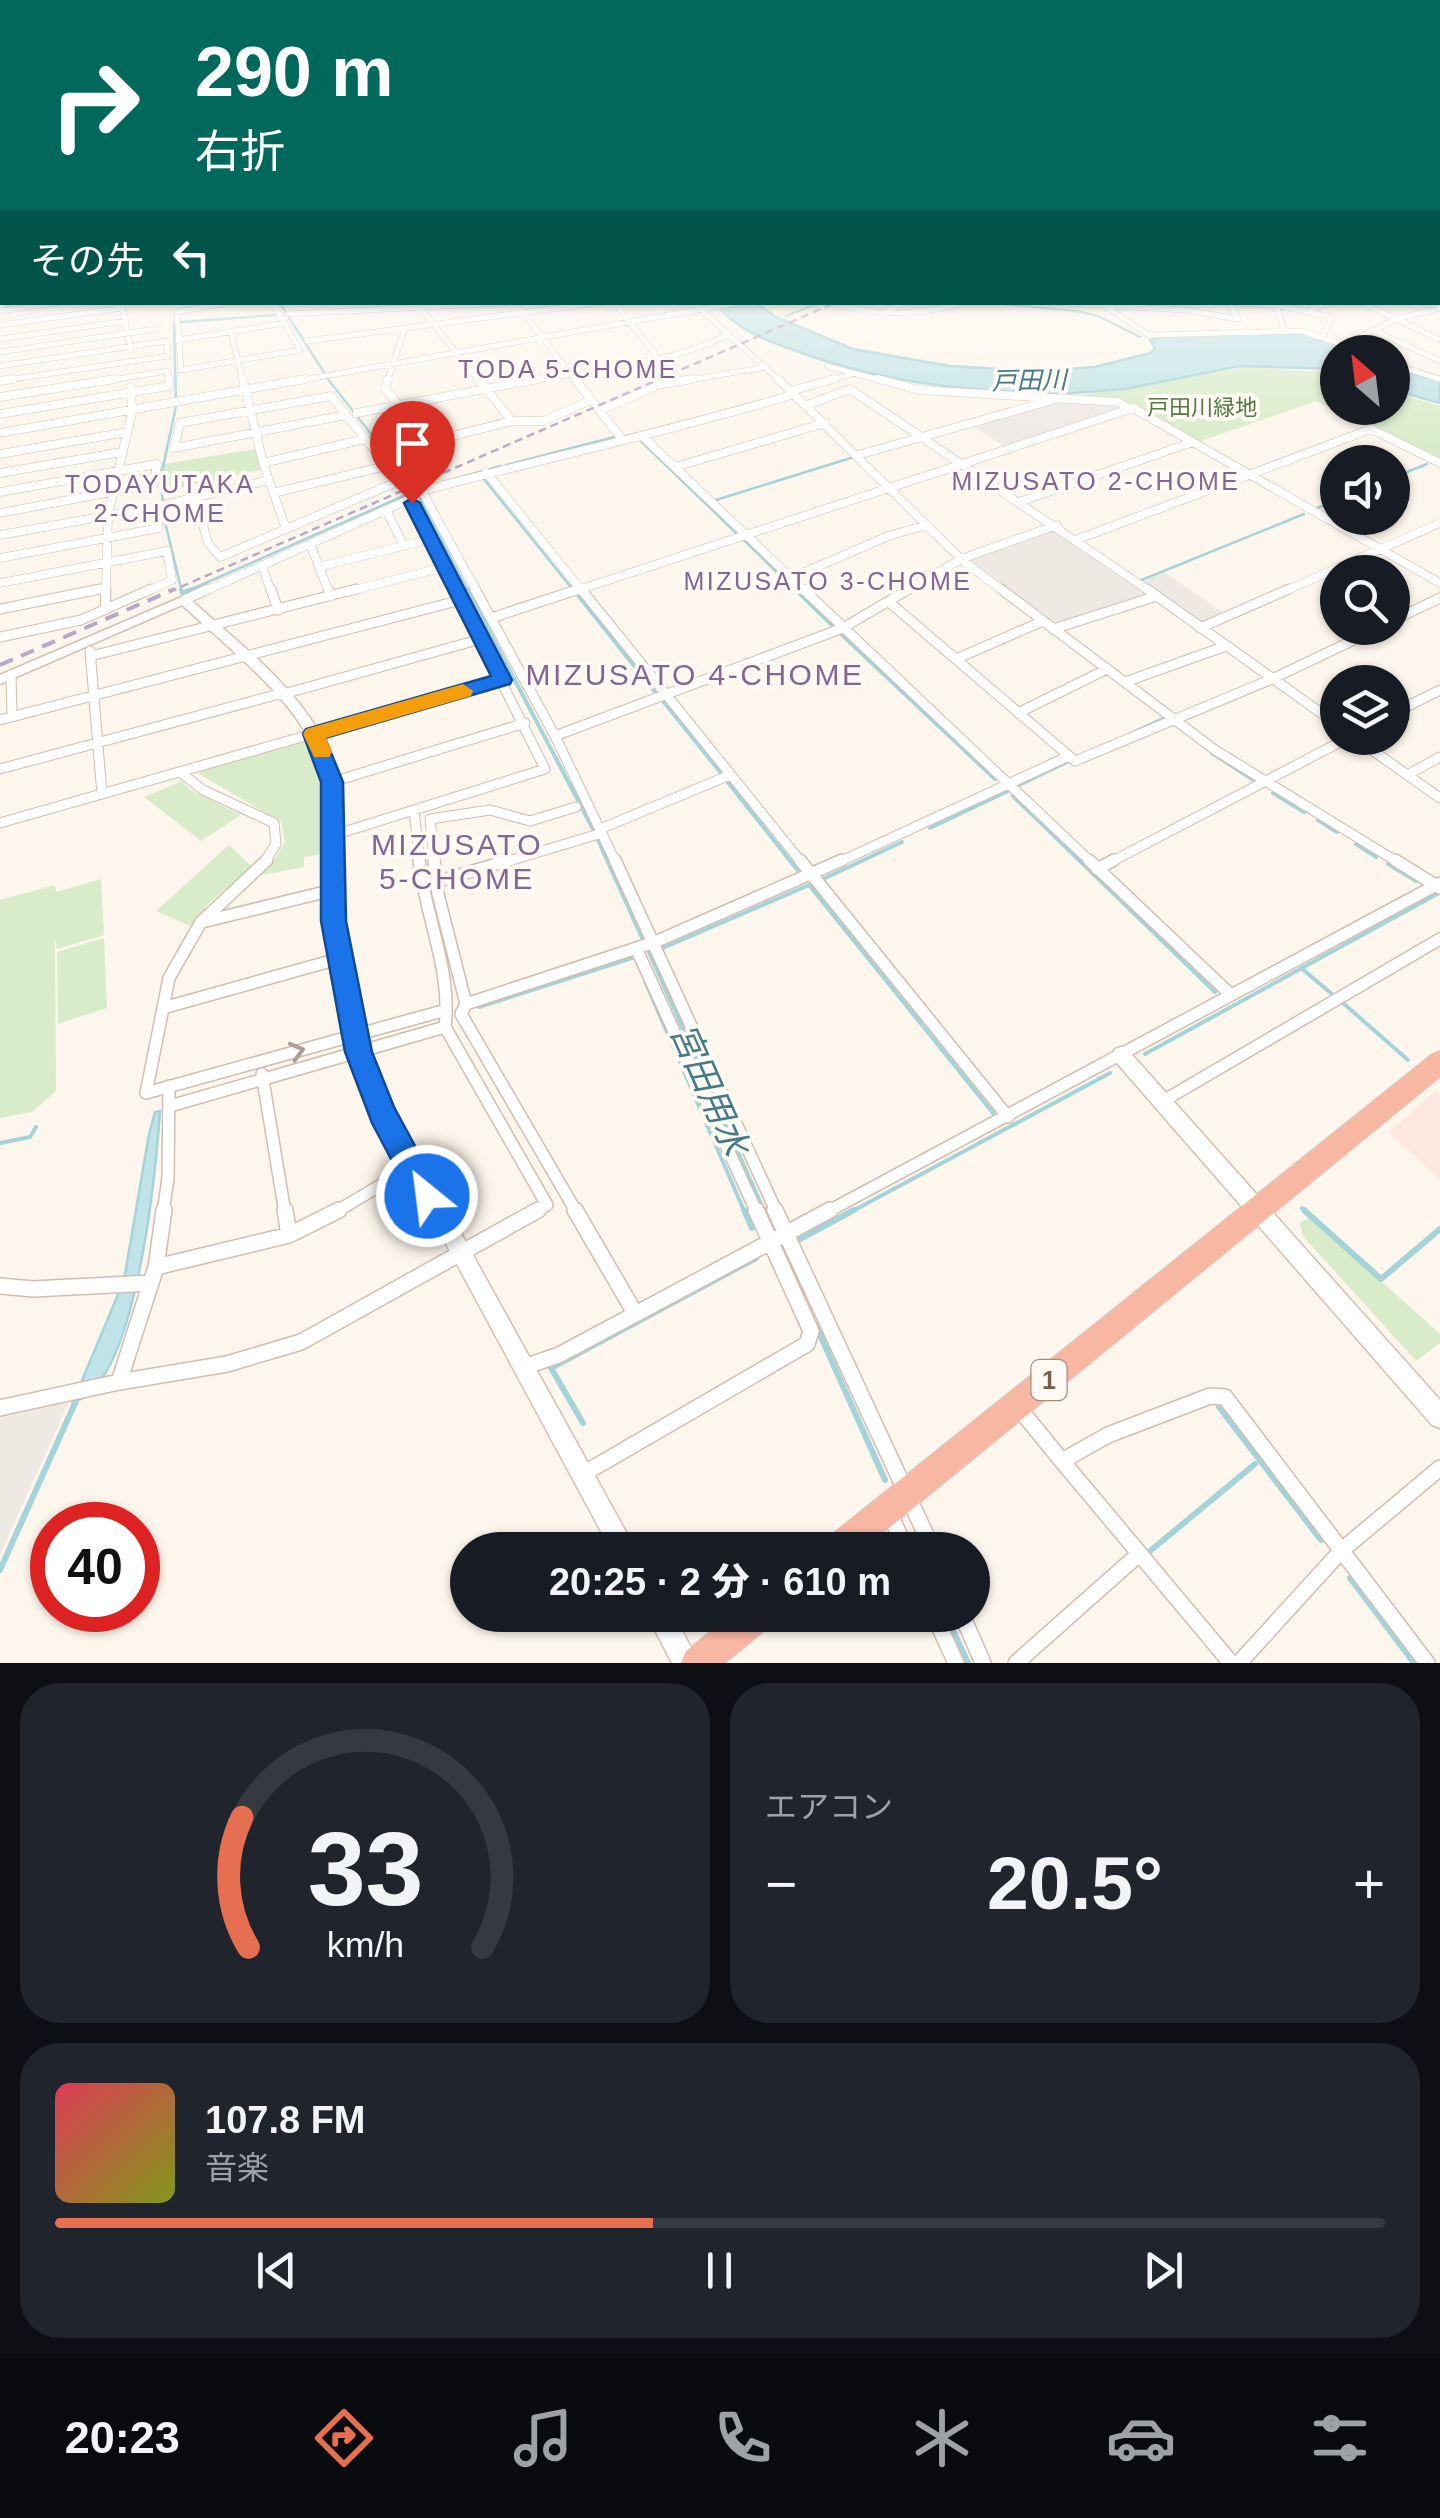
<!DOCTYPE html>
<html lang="ja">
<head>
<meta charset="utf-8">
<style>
  :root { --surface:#171b24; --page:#20242c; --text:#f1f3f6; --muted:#9ea1a6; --line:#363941; --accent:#e76f51 }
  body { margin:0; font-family:Arial,"Noto Sans JP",sans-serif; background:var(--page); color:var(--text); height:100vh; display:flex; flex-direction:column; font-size:38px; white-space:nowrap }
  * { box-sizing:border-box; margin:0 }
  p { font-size:32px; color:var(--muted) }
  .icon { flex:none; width:55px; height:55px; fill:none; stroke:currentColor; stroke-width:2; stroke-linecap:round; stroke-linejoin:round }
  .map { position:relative; height:1663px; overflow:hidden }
  .drawer { display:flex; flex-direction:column; gap:20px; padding:20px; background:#0d0f14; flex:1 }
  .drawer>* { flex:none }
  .hud { position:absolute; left:0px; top:0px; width:1440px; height:305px; box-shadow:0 2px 8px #0004; background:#00695c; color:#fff; overflow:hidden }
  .needle { width:65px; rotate:332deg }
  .buttons { position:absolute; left:1320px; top:335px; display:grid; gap:20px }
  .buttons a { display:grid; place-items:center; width:90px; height:90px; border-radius:50%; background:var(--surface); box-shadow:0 2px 8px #0004; font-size:50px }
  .speed { position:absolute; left:30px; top:1502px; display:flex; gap:20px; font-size:50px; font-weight:700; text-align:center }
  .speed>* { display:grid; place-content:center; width:130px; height:130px; border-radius:50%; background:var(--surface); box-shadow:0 2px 8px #0004; line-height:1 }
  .speed .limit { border:15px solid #d22; background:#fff; color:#111 }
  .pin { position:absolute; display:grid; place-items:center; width:85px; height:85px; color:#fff; margin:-102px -42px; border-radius:50% 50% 50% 0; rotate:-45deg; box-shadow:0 0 10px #0007 }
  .pin .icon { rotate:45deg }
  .me { position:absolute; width:110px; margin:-55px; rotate:331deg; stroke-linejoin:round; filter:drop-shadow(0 0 8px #0008) }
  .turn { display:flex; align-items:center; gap:35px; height:210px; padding:0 30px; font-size:45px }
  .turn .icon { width:130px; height:130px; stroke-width:2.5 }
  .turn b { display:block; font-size:70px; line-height:85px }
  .then { display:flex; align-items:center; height:95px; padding:0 30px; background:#0003; gap:20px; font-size:38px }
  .big { font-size:75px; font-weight:800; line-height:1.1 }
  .drawer .card { flex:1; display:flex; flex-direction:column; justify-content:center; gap:15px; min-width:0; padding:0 35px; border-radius:40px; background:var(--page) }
  .drawer .dial { align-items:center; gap:0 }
  .dial svg { height:260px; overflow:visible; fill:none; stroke:var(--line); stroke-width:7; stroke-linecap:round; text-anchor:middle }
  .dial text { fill:var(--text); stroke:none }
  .song { display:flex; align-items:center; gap:30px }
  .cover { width:120px; height:120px; border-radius:15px; background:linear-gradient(135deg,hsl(350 70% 55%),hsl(70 70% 35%)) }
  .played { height:10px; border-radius:5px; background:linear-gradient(90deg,var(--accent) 45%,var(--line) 45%) }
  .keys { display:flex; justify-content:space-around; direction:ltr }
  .heat { display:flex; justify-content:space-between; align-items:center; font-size:55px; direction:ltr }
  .drawer .tiles { flex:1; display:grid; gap:20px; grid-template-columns:1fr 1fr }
  .card:last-child { grid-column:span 2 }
  .trip { position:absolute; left:450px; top:1532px; width:540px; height:100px; border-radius:50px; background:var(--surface); box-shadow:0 2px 8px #0004; font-weight:800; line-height:100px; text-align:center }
  .tab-bar { display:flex; height:160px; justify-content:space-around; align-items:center; background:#090b0e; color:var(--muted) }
  .tab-bar .icon { width:70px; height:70px }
  .tab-bar .on { color:var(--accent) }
  .tab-bar b { font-size:45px; color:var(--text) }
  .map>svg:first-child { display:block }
  .commercial { fill:#fde8e0 }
  .industrial { fill:#efe9e4 }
  .green { fill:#d8ecc9 }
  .water { fill:#bfe3e8; stroke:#a5d3da; stroke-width:2.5 }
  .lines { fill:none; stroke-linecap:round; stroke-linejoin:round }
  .stream-far2 { stroke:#a5d3da; stroke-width:2.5 }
  .stream-far1 { stroke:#a5d3da; stroke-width:4 }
  .stream { stroke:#a5d3da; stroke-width:6 }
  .street-far4-casing { stroke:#d1beb0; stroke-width:6 }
  .street-far3-casing { stroke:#d1beb0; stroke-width:9 }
  .street-far2-casing { stroke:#d1beb0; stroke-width:11 }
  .street-far1-casing { stroke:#d1beb0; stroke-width:14 }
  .street-casing { stroke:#d1beb0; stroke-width:18 }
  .secondary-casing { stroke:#d6c0b0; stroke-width:3 }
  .primary-casing { stroke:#dad1cd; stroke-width:20 }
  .highway-casing { stroke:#dad1cd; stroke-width:2 }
  .street-far4 { stroke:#fff; stroke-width:5 }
  .street-far3 { stroke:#fff; stroke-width:8 }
  .street-far2 { stroke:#fff; stroke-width:9 }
  .street-far1 { stroke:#fff; stroke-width:11 }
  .street { stroke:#fff; stroke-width:15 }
  .secondary { fill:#fff; fill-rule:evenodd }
  .primary { stroke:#fbd9a5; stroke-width:18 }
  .highway { fill:#f7b7a3; fill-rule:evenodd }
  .rail-far1 { stroke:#b9a8c9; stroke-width:2.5; stroke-dasharray:8 5; stroke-linecap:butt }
  .rail { stroke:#b9a8c9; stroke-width:4; stroke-dasharray:14 9; stroke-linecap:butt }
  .oneway { stroke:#af9d94 }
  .route { fill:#1a73e8; stroke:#114b97; stroke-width:2.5 }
  .slow { fill:#f59e0b }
  .labels { text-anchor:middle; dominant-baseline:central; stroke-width:8; stroke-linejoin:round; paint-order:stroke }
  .far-park-label { font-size:22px; fill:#537a41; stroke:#fffaf3 }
  .far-neighbourhood-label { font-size:25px; letter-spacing:2.5px; fill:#846695; stroke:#fffaf3 }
  .far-water-label { font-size:25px; font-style:italic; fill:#437c86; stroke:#fffaf3 }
  .shield { fill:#fffaf3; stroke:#a28b7f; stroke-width:2.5 }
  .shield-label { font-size:25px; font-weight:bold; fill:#7a5c4d }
  .neighbourhood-label { font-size:30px; letter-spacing:2.5px; fill:#846695; stroke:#fffaf3 }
  .near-water-label { font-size:35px; font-style:italic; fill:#437c86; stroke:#fffaf3 }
</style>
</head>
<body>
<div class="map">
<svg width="1440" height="1663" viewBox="0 0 1440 1663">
  <rect width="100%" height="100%" fill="#fdf6ec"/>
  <!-- commercial -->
  <path class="commercial" d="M1436,1091l4,4v85l-52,-48z"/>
  <!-- industrial -->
  <path class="industrial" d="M1054,402l63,1 6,5 -119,38 -33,-21z
    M1058,529l90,66 -92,32 -89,-66z
    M1164,572l60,41 -22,10 -61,-41z
    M69,1402l-69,153v-137z"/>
  <!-- green -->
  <path class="green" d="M1247,367l90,6 1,35h54l1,-16 47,14v55l-123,-60 -119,41 -72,-37 -43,-10z
    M255,449l5,21 -97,22 1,-28z
    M305,740l16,48v66l-17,3v10l-46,9 13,-11 14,-23 -4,-20 -82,-48 3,-5z
    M182,781l8,9 51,25 -40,26 -57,-44z
    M229,845l23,22 -43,36 -19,23 -34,-15z
    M101,879l3,56 -47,14 -2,-11 1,153 -24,21 -32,6v-218l55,-15 1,7z
    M104,938l3,70 -49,16 -1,-72z
    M1310,1217l130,117v9l-24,18 -113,-125 -3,-13z"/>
  <!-- water -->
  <path class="water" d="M715,303h41l20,14 77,32 97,17 93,5 51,-4 57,-14 4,-5 -5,-8 32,-8 129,2 51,18h-24l-1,17 -97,-3 -115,23 -64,5 -2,4 -2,-4c-89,-3 -174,-11 -258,-42 -31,-11 -62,-21 -84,-49z
    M1392,367l48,14v22l-47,-13z
    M160,1111c-4,57 -23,276 -87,291l51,-122 25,-146 6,-22z"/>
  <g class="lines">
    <!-- stream-far2 -->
    <path class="stream-far2" d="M279,302l46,72
      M982,302l94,9 22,5 42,21
      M786,316l33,-13
      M181,322l94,-7
      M174,324l2,78
      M327,378l89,113 53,101
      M639,439l97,94
      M506,465l112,-29
      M483,478l87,108
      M1392,478l35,-14
      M160,481l16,-75
      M443,482l58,-16
      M161,485l4,34
      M716,500l138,-43
      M1317,508l21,-8
      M165,522l17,70
      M744,540l53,52
      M1139,581l165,-67
      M185,592l223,-98"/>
    <!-- stream-far1 -->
    <path class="stream-far1" d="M181,589l1,4 9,-4
      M467,589l127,242
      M795,589l38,37
      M577,594l78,98
      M841,634l154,145
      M663,701l58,72
      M1132,733l33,-15
      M1212,753l43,28
      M726,780l73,92
      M1019,785l50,-24
      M1273,793l31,19
      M1013,796l202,196
      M1318,820l19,12
      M930,828l78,-37
      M598,840l45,100
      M1356,844l20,13
      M1388,864l28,17
      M823,879l79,-37
      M663,948l146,-63 184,228
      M648,950l117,263
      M1301,968l31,26
      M645,981l100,232
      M1343,1003l65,57
      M479,1007l153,-49
      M1145,1054l294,-161
      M0,1143l30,-6 6,-10
      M1302,1208l5,5
      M849,1213l261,-140"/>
    <!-- stream -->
    <path class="stream" d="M744,1210l8,18
      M764,1210l8,18
      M1304,1210l77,69 59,-50
      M800,1239l54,-29
      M817,1328l68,152
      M1219,1407l102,133
      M583,1423l-32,-55 205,-110
      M911,1538l6,12
      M1150,1551l105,-87
      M0,1570l76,-169
      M1350,1578l64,85
      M946,1615l22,48"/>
    <defs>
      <path id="street-far4" d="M121,302l10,48
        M233,302l-56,10 4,58 119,-20 -28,-48
        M614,302l43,55
        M693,302l88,80
        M828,302c47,15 90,14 137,0
        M1043,302l143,8 52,9 -9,-17
        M1361,302l79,38
        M1230,303l46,2 56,12 -9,18
        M418,305l62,77
        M1276,305l8,26
        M1106,307l43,28 152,-4 66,21
        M1311,308l25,-6
        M520,309l57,73
        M0,311l63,-9
        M885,312l21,-10
        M288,314l236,-12
        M0,325l122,-17
        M1375,331l65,30
        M231,332l12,50
        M0,339l126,-18
        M178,340l107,-17
        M307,341l297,-39
        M1346,344l50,-25 44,-11
        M0,352l155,-23
        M1392,364l48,15
        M0,366l167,-25 1,15 -168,25
        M827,366l60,16
        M99,382l69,-11 1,11
        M291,382l451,-80
        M387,382l18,-54
        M525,382c65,-13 145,-17 204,-48
        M677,382l90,-15
        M824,382l27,-8"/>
      <path id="street-far3" d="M243,379l20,84 23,66
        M388,379l-3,9 58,77
        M478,379l34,42
        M575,379l46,59
        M778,379l183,180 43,33
        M878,379l41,11 199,12 12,7
        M0,381l12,-2
        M791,391l42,-12
        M0,397l115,-18
        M807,405l43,-16 301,203
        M600,411l57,-26 35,-6
        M357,413l181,-34
        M0,414l169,-28v-7
        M0,433l305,-54
        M642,436l164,156
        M389,452l123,-31h31l48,-21
        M0,454l127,-22
        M858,455l195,-55
        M263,463l102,-24
        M675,467l150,-44
        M486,472l97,120
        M0,473l122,-21
        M0,492l157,-28 -3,20 -154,29
        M273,493l113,-27
        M195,498l13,45 12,14 179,-76 -68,-85 -151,27 -6,25 172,-33
        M1022,501l171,-59
        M155,507l114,-27
        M386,510l18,36
        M0,535l155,-28 4,21 -159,30
        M1078,539l293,-110 69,34
        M310,544l19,48
        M262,565l9,27
        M319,567l111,-28
        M791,578l100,-43 36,-10
        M0,583l167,-32 5,29 -26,12
        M88,592l18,-4
        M106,592l2,-77 24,-103 -1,-25
        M203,592l205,-92 48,92
        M346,592l98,-25
        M477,592l-55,-101c124,-33 250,-60 373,-97
        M572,592l561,-184 307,175
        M905,592l56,-33 96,-34
        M1283,592l157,-69"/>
      <path id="street-far2" d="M271,589l7,21
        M328,589l3,7
        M475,589l80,147 61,127
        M581,589l221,274
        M803,589l289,274
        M1001,589l214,161 184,113
        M1147,589l191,136
        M184,600l24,-11
        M889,602l186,159 197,-82 107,-51
        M0,609l100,-20
        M105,610l1,-21
        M491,618l88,-29
        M1392,621l48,-23
        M1200,628l89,-39
        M1053,629l104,-33
        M0,637l81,-17 70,-31
        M90,651l12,143
        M91,656l265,-67
        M956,659l87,-38
        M11,675l1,42
        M1125,682l101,-36
        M280,695l201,-56
        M1018,713l89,-44
        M1392,714l48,-24
        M0,720l461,-120
        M555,736l288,-108 66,-39
        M1355,738l85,60
        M0,769l279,-75
        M180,772l23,18 71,33 2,21 -12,19
        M1407,775l33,-18
        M332,782l193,-59
        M414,810l6,53
        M0,823l502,-143
        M600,829l130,-54
        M334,835l211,-66 -90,-180
        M435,863l-5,-44 60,-9 40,11 46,-14
        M502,863l100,-30
        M837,863l232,-107
        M1109,863l239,-125"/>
      <path id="street-far1" d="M267,860l-66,62 -32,56 -23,115 300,-83
        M419,860c6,56 33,111 26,167l102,178 -14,8
        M434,860l4,34 28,110 -5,10 116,199
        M615,860l162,353
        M800,860l208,257
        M1089,860l141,134
        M1395,860l45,28
        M1097,869l17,-9
        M436,882l74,-22
        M202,922l131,-32
        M636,948l121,265
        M466,1004l189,-62 187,-82
        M163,1008l175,-49
        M262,1074l23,139
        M1163,1101l277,-162
        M170,1106l275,-79
        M163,1213l5,-35 1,-92
        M334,1213l77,-46
        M825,1213l615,-330"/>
      <path id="street" d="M164,1210l-8,57 -37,115 108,-18 74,-22 237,-132
        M285,1210l4,25
        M575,1210l60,103
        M775,1210l158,340
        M156,1267l133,-32 50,-25
        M0,1286l33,3 118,-6
        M524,1367l35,-12 271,-145
        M1017,1406l45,55 46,-26 102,-39 15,1 202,266
        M0,1408l119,-26
        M1062,1461l169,202
        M583,1474l224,-130 4,-13 -55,-121
        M890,1514l16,36
        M934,1615l22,48
        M962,1615l21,48
        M1016,1663l123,-109
        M1239,1663l103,-113 98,-82"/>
      <path id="secondary" d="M1438,277h2v6h-2z
        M184,596l4,1c45,42 102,83 132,137 33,58 17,125 21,188 4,56 20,110 38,163l257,465h-25l-249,-462c-19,-55 -35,-112 -37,-171 -2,-59 12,-124 -17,-180 -25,-47 -86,-95 -126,-132l-182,79v-9z
        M1121,1047l6,2 313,351v28l-8,-3 -317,-364 -3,-6 3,-6z
        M647,1615h27l25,48h-27z"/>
      <path id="primary" d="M0,228l2,-1"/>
      <path id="highway" d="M1438,233h2v6h-2z
        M1440,1051v26l-578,473h-41l5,-11 606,-485z
        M731,1615h43l-5,12 -44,36h-44l5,-12z"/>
    </defs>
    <!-- street-far4 casing -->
    <use href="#street-far4" class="street-far4-casing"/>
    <!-- street-far3 casing -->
    <use href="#street-far3" class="street-far3-casing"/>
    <!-- street-far2 casing -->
    <use href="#street-far2" class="street-far2-casing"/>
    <!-- street-far1 casing -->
    <use href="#street-far1" class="street-far1-casing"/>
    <!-- street casing -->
    <use href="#street" class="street-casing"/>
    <!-- secondary casing -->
    <use href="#secondary" class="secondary-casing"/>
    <!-- primary casing -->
    <use href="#primary" class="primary-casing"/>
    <!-- highway casing -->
    <use href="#highway" class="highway-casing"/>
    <!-- street-far4 -->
    <use href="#street-far4" class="street-far4"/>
    <!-- street-far3 -->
    <use href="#street-far3" class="street-far3"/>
    <!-- street-far2 -->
    <use href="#street-far2" class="street-far2"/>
    <!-- street-far1 -->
    <use href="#street-far1" class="street-far1"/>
    <!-- street -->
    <use href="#street" class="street"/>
    <!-- secondary -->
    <use href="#secondary" class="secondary"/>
    <!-- primary -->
    <use href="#primary" class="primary"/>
    <!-- highway -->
    <use href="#highway" class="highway"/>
    <!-- rail-far1 -->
    <path class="rail-far1" d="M169,592l668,-290"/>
    <!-- rail -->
    <path class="rail" d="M0,665l175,-76"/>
  </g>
  <!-- one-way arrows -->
  <defs><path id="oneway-chevron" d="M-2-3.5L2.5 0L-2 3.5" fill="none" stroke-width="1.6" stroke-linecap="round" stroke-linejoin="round" transform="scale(2.5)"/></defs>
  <use class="oneway" href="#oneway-chevron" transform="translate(297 1051) rotate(-15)"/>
  <!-- sky -->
  <linearGradient id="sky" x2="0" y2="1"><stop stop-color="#97c7e8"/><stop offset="0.48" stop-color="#fefbf6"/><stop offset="1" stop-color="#fefbf6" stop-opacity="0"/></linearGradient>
  <rect width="1440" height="451" fill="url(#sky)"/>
  <!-- route -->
  <path class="route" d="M412,498l8,5 92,177 -2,4 -185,54 18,44 3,139 26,131 22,55 48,89 -5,10 -10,4 -11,-4 -44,-83 -27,-71 -24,-131v-139l-18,-48 3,-5 185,-53 -87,-173z"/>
  <!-- slow -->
  <path class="slow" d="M463,684l10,7 -2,5 -145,42 6,14 -3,5h-15l-11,-23 3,-5z"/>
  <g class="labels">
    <!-- far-park labels -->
    <g class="far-park-label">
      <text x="1202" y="407">戸田川緑地</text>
    </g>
    <!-- far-neighbourhood labels -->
    <g class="far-neighbourhood-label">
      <text x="568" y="369">TODA 5-CHOME</text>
      <text x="1096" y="481">MIZUSATO 2-CHOME</text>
      <text x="160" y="484">TODAYUTAKA<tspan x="160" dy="29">2-CHOME</tspan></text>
      <text x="828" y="581">MIZUSATO 3-CHOME</text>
    </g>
    <!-- far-water labels -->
    <g class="far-water-label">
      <text transform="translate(1029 380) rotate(-1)">戸田川</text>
    </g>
    <!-- shield labels -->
    <rect class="shield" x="1031.5" y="1360" width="35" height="40" rx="8"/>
    <g class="shield-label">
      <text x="1049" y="1380">1</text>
    </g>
    <!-- neighbourhood labels -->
    <g class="neighbourhood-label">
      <text x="695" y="674">MIZUSATO 4-CHOME</text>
      <text x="457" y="844">MIZUSATO<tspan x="457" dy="34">5-CHOME</tspan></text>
    </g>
    <!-- near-water labels -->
    <g class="near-water-label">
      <text transform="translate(710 1089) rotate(66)">宮田用水</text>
    </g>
  </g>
</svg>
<div class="buttons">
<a><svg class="needle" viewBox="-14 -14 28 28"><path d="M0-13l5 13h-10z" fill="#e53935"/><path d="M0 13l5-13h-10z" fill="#9ea1a6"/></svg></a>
<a><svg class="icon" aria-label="sound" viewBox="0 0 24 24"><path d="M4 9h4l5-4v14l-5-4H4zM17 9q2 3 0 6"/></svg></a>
<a><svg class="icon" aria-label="search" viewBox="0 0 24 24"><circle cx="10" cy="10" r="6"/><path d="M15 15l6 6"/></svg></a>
<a><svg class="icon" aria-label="layers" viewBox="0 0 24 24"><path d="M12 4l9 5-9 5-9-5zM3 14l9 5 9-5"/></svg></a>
</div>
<div class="speed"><div class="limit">40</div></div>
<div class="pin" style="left:412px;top:503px;background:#d93025"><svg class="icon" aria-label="arrive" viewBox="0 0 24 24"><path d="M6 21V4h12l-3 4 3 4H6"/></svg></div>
<svg class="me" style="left:427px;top:1196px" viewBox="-20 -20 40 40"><circle r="17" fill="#1a73e8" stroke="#fff" stroke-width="3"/><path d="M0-11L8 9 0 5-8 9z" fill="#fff"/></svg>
<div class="trip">20:25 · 2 分 · 610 m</div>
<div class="hud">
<div class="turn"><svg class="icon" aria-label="right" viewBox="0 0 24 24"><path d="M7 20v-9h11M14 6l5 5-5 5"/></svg><div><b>290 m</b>右折</div></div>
<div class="then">その先<svg class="icon" aria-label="left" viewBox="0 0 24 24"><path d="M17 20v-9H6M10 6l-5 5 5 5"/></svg></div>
</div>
</div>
<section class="drawer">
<div class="tiles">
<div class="card dial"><svg viewBox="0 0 100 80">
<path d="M14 69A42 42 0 1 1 86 69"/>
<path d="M14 69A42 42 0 0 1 12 29" stroke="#e76f51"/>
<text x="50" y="56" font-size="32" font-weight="700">33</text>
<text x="50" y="72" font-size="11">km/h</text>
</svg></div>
<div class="card"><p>エアコン</p>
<div class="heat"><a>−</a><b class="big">20.5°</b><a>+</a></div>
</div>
<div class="card">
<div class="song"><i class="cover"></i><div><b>107.8 FM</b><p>音楽</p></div></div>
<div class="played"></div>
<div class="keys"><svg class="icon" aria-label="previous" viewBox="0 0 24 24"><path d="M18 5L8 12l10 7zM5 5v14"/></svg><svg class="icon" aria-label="pause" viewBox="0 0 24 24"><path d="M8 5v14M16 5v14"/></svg><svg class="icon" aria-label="next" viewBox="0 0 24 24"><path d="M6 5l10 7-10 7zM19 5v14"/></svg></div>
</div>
</div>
</section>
<nav class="tab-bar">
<b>20:23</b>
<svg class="icon on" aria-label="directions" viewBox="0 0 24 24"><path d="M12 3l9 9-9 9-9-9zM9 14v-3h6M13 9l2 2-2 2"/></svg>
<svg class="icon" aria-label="music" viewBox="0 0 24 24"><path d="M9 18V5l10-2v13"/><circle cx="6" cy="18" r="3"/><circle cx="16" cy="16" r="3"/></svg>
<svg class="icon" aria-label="phone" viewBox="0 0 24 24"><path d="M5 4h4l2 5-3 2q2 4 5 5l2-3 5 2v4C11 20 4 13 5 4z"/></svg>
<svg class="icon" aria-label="climate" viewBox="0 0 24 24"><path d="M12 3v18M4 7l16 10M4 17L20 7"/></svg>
<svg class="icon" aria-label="car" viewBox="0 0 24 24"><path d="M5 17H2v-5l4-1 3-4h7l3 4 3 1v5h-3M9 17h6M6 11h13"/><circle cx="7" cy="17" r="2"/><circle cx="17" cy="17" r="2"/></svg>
<svg class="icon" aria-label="filters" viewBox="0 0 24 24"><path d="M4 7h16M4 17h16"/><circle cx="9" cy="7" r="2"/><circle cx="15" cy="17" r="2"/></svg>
</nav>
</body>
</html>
